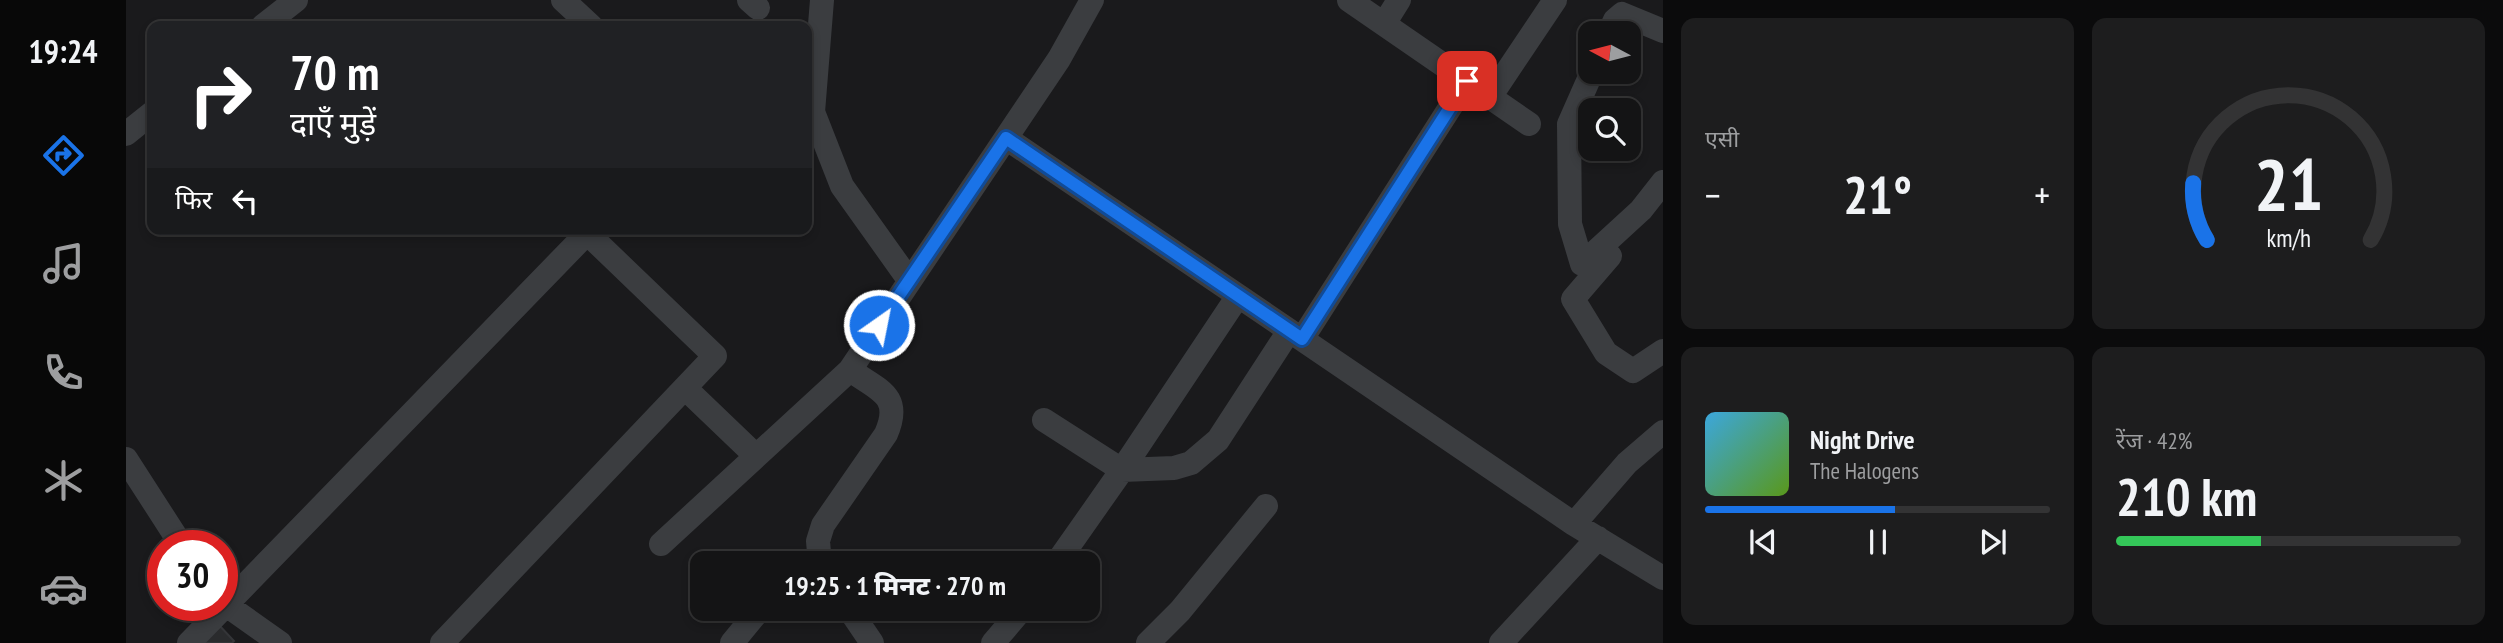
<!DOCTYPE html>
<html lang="hi">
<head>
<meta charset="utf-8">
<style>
  :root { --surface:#141415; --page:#1d1d1e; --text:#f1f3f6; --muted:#9d9ea0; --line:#333334; --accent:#1a73e8 }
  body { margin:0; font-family:"PT Sans Narrow","Noto Sans Devanagari",sans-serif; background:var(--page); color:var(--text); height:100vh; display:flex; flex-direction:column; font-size:26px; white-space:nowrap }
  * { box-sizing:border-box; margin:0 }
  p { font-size:23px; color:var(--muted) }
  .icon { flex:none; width:38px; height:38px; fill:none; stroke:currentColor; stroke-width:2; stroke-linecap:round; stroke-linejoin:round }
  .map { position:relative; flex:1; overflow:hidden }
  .panel { display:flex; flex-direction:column; gap:18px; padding:18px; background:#0b0b0c; width:840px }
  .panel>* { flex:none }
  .top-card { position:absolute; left:21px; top:21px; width:665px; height:214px; border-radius:14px; box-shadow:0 4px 10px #0003,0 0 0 2px var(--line); background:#202124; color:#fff; overflow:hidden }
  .needle { width:46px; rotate:277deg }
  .tools { position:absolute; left:1452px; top:21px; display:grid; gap:14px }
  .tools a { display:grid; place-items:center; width:63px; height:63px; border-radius:14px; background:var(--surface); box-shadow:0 4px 10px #0003,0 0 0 2px var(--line); font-size:35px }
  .speed { position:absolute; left:21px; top:530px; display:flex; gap:14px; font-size:35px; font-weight:700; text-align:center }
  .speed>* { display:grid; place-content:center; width:91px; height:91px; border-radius:50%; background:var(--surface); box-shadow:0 4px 10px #0003,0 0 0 2px var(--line); line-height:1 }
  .speed .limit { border:10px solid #d22; background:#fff; color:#111 }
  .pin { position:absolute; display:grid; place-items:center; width:60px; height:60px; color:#fff; margin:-30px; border-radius:14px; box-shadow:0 4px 10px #0006 }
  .me { position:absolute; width:77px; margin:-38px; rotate:33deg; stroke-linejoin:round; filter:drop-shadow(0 0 5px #0008) }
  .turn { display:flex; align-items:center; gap:24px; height:147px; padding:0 28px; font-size:32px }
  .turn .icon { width:91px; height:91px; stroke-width:2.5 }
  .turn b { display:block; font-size:49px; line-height:60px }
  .then { display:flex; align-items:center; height:66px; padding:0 28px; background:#0003; gap:14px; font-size:26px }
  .big { font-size:52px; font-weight:800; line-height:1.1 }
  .panel .widget { flex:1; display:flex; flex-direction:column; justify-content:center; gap:10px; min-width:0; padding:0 24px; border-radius:14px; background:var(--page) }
  .panel .dial { align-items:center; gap:0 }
  .dial svg { height:182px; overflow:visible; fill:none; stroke:var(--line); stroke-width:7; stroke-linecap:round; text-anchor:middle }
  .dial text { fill:var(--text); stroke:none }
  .song { display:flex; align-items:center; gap:21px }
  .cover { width:84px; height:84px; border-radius:10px; background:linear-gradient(135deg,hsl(200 70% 55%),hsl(90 70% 35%)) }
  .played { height:7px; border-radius:4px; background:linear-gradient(90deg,var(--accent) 55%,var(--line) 55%) }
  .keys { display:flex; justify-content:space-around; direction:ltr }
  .heat { display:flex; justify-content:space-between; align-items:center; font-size:38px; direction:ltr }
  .charge { height:10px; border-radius:5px; background:linear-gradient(90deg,#34c759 42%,var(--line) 0) }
  .panel .tiles { flex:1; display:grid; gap:18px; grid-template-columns:repeat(2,1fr) }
  .trip { position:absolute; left:564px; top:551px; width:410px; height:70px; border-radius:14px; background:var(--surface); box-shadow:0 4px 10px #0003,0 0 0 2px var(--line); font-weight:800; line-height:70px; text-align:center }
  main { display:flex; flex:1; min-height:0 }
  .menu { display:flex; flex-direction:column; width:126px; justify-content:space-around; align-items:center; background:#080808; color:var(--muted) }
  .menu .icon { width:49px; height:49px }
  .menu .selected { color:var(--accent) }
  .menu b { font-size:32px; color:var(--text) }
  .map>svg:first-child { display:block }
  .building { fill:#2a2b2d; stroke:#343538; stroke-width:2 }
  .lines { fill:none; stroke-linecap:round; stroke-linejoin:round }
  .minor { stroke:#3b3d40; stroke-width:24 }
  .route-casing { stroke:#114b97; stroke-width:18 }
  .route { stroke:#1a73e8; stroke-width:12 }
</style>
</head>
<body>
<main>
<nav class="menu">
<b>19:24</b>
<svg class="icon selected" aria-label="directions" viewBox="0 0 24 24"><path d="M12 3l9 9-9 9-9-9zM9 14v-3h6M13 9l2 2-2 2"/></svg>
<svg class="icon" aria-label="music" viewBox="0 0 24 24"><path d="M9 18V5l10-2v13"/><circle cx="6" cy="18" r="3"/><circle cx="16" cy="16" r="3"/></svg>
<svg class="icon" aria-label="phone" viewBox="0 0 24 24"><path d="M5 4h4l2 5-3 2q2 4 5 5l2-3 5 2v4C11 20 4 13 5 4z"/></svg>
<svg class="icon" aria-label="climate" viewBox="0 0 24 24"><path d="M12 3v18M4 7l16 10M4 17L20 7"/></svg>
<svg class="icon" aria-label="car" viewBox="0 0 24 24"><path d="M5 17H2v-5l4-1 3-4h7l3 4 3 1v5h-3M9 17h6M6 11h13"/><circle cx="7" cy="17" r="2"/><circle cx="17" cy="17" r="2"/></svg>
</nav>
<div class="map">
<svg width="1537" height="643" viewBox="0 0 1537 643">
  <rect width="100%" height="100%" fill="#1a1a1c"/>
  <!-- building -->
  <path class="building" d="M91,623l17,18 -2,2h-36z"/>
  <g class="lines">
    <!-- minor -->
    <path class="minor" d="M437,0l28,26
      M623,0l9,8
      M696,0l-9,112 29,74 67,94
      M1223,0l180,124
      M1258,24l15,-24
      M137,26l33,-26
      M1483,33l6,-13 7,-6 41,17
      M1466,72l-23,52 1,100 12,40 59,-54 22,-28
      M1364,97l65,-97
      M0,134l26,-21
      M880,138l568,386 89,54
      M1484,256l-37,43 33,54 27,18 30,-20
      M1176,339l165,-258
      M559,388l71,68
      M918,420l78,50 52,-2 17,-5 27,-23 71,-109
      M0,459l56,87
      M1448,524l53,-61 36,-31
      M535,544l189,-174 209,-311 33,-59
      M694,564l-2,-23 5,-16 63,-91c17,-39 -8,-44 -36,-64
      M930,564l66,-94 116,-174
      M96,602l58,41
      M723,609l23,34
      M63,643l402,-414
      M316,643l273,-287 -128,-123
      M606,643l28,-34
      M867,643l29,-34
      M1022,643l32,-32 86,-105
      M1375,643l97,-105"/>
  </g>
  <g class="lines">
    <defs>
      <path id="route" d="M753,325l127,-187 296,201 165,-258"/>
    </defs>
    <!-- route casing -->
    <use href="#route" class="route-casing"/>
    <!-- route -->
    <use href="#route" class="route"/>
  </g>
</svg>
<div class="tools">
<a><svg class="needle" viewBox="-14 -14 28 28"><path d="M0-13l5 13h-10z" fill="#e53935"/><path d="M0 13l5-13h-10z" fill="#9d9ea0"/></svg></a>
<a><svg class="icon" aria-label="search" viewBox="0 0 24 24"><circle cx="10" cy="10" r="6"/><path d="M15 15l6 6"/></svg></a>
</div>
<div class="speed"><div class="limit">30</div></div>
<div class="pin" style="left:1341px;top:81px;background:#d93025"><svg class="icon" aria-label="arrive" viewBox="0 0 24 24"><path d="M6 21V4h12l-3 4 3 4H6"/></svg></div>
<svg class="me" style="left:753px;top:325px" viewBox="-20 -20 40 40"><circle r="17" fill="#1a73e8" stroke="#fff" stroke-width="3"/><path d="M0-11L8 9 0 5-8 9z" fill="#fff"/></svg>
<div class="trip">19:25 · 1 मिनट · 270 m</div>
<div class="top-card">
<div class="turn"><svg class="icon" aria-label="right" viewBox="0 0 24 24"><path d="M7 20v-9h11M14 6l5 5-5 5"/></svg><div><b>70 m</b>दाएँ मुड़ें</div></div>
<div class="then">फिर<svg class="icon" aria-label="left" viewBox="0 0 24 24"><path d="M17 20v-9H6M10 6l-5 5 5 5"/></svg></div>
</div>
</div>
<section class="panel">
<div class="tiles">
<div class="widget"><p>एसी</p>
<div class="heat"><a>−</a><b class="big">21°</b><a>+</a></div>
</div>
<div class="widget dial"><svg viewBox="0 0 100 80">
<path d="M14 69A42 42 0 1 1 86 69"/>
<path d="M14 69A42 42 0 0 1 8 44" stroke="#1a73e8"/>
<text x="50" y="56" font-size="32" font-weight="700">21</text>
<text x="50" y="72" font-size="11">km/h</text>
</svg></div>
<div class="widget">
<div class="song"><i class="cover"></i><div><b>Night Drive</b><p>The Halogens</p></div></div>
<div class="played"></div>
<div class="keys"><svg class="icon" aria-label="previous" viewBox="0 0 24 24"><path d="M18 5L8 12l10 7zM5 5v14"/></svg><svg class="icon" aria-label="pause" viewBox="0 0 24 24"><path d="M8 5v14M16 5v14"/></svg><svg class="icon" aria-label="next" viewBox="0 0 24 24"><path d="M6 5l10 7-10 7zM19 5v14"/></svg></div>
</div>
<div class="widget"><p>रेंज · 42%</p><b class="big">210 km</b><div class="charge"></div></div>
</div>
</section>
</main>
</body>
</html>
